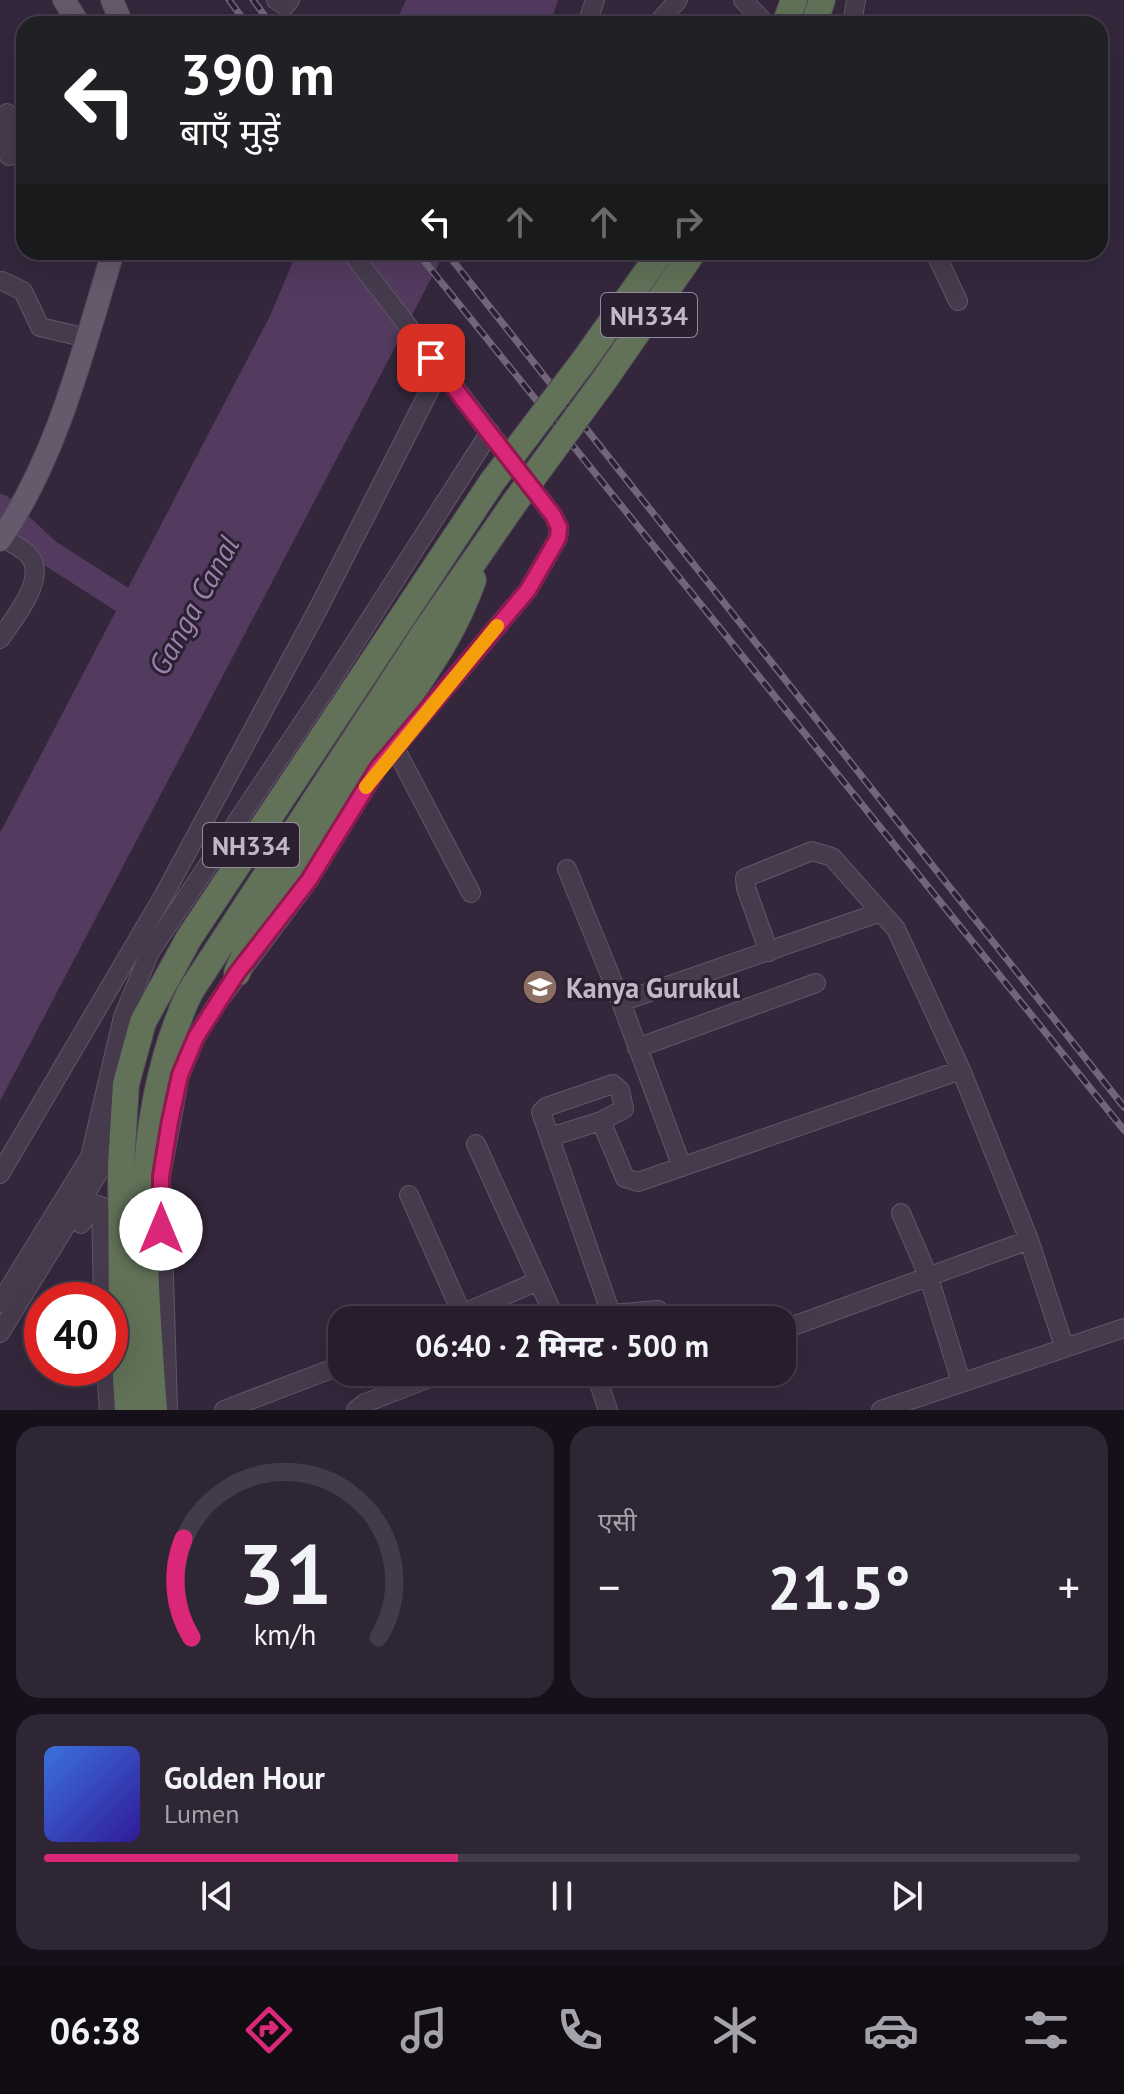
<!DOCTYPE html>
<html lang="hi">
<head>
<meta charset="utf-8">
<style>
  :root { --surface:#271d2d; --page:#2f2635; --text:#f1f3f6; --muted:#a4a2aa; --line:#433b49; --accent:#db2777 }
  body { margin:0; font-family:"PT Sans","Noto Sans Devanagari",sans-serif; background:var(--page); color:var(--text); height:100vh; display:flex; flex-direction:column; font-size:30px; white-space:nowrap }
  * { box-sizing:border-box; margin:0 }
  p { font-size:26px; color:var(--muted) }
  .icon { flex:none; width:44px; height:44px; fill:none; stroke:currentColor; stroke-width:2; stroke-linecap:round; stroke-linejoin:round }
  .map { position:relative; height:1410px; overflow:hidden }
  .sheet { display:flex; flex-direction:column; gap:16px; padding:16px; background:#151019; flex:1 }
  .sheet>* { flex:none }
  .guide { position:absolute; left:16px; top:16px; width:1092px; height:244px; border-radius:24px; box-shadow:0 8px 32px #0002,0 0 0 2px var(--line); background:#202124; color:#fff; overflow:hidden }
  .speed { position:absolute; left:24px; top:1282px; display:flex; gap:16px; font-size:40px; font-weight:700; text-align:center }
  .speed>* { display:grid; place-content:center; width:104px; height:104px; border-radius:50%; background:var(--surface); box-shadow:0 8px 32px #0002,0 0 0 2px var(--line); line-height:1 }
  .speed .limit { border:12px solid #d22; background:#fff; color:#111 }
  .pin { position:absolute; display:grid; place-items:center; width:68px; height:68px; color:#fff; margin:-34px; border-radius:16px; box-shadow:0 4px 12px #0006 }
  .me { position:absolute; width:88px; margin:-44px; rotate:0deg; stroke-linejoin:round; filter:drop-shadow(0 0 6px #0008) }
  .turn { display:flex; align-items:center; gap:28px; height:168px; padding:0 32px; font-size:36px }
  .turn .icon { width:104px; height:104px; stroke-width:2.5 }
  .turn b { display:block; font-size:56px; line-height:68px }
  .lanes { display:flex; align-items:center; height:76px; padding:0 32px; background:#0003; justify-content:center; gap:40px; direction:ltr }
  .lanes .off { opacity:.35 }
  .big { font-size:60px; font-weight:800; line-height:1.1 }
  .sheet .tile { flex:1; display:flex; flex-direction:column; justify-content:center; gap:12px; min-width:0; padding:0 28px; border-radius:24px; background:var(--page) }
  .sheet .dial { align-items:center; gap:0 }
  .dial svg { height:208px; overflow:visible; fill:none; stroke:var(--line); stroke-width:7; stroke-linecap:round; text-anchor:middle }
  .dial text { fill:var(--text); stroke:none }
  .song { display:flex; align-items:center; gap:24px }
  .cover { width:96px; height:96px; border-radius:12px; background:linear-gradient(135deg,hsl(220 70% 55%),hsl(250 70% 35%)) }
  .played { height:8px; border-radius:4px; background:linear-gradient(90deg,var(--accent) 40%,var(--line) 40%) }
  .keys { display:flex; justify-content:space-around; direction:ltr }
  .heat { display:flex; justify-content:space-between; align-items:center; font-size:44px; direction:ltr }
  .sheet .tiles { flex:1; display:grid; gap:16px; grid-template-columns:1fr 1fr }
  .tile:last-child { grid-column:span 2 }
  .trip { position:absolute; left:328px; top:1306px; width:468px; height:80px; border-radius:24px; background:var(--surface); box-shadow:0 8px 32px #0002,0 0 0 2px var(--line); font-weight:800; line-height:80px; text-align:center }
  .tabs { display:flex; height:128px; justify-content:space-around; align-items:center; background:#100c12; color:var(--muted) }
  .tabs .icon { width:56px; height:56px }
  .tabs .on { color:var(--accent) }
  .tabs b { font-size:36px; color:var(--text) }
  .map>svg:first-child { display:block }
  .water { fill:#523b5f }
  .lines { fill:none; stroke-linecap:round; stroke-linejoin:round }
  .river { stroke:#523b5f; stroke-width:26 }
  .minor-casing { stroke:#615668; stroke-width:20 }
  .major-casing { stroke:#4f4456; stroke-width:24 }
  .highway-casing { stroke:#4e4355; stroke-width:28 }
  .minor { stroke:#463b4d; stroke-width:18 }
  .major { stroke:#65596c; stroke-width:22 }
  .highway { stroke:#617258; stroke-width:26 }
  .rail-casing { stroke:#72647a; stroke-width:7 }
  .rail { stroke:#2b2032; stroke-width:4; stroke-dasharray:12; stroke-linecap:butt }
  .highway-bridge-casing { stroke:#4e4355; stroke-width:28; stroke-linecap:butt }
  .highway-bridge { stroke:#617258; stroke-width:26 }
  .route-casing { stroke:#8e194d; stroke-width:20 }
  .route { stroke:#db2777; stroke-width:14 }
  .slow { stroke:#f59e0b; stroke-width:14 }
  .labels { text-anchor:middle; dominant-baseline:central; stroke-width:6; stroke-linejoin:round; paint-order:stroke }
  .shield { fill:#2b2032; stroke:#958a9b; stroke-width:2 }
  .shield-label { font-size:26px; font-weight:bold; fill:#c2b7c8 }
  .poi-label { font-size:28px; font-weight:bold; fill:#c2b7c8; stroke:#2b2032; text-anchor:start }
  .water-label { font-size:30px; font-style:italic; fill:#9c81ac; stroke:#2b2032 }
</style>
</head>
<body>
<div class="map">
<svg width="1124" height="1410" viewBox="0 0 1124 1410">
  <rect width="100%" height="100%" fill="#34273c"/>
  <!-- water -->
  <path class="water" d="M406,0h152l-8,24h-155z
    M297,252h148l-445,849v-268l270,-517z"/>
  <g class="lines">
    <!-- river -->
    <path class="river" d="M0,507l48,45 103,66"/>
    <defs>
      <path id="minor" d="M276,0l9,6 5,-6
        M743,0l23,24
        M587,24l8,-24
        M657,24l21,-24
        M852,24l4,-24
        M7,113l2,43
        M935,252l23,49
        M2,281l21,10 17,36 47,11
        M0,535c8,7 19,11 27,18 24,23 -14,66 -27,86
        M395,748l76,145
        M567,869l54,133
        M769,952l-23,-64 -1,-10 67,-27 20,6 64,72 65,141 68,170 35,106
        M637,1048l179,-65
        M550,1137l51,-16 24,57 13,4 323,-112
        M476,1144l80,176
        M682,1167l-61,-165 260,-90
        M0,1174l164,-279 154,-286 122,-239
        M409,1195l53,119
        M901,1213l28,65 32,104
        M81,1224l14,-20 6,2 2,94
        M0,1303l90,-146 33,-140 27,-65 176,-264 164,-256
        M611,1314l47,-4 8,10
        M448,1320l90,-39
        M588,1320l23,-6 -70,-202 5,-5 67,-23 7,6 4,19 -23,12
        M782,1330l247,-90
        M0,1333l100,-163 17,-60
        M106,1368l3,42
        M595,1372l13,38
        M168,1410l-7,-234 19,-101 16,-38 22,-35 91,-122 69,-112 150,-178 30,-52 1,-11 -6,-12 -202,-263
        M224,1410l118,-45
        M356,1410l9,-7 80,-31
        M881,1410l243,-82"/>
      <path id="major" d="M64,0l15,24
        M112,0l10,24
        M0,540c58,-85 83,-190 113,-288"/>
      <path id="highway" d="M785,24l9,-24
        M814,24l8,-24
        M585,359l76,-107
        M605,379l88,-127
        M237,973c37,-89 96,-167 150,-245 36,-53 64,-87 86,-148
        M128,1410l-6,-101 -1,-144 5,-81 17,-62 46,-84 303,-456
        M154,1410c-10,-139 -25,-289 36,-418l233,-357 92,-133"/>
    </defs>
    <!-- minor casing -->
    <use href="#minor" class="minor-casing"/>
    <!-- major casing -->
    <use href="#major" class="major-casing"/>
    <!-- highway casing -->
    <use href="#highway" class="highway-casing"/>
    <!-- minor -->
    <use href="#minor" class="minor"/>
    <!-- major -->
    <use href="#major" class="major"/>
    <!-- highway -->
    <use href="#highway" class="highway"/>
    <defs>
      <path id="rail" d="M229,0l18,24
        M253,0l18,24
        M417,252l707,878
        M446,252l678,855"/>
    </defs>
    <!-- rail casing -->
    <use href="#rail" class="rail-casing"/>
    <!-- rail -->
    <use href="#rail" class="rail"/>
    <defs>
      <path id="highway-bridge" d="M492,482l93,-123
        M515,502l90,-123"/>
    </defs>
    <!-- highway-bridge casing -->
    <use href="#highway-bridge" class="highway-bridge-casing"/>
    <!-- highway-bridge -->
    <use href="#highway-bridge" class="highway-bridge"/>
  </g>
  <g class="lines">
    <defs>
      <path id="route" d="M161,1229v-53l9,-55 10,-46 16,-38 41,-64 72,-93 69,-112 150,-178 30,-52 1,-11 -6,-12 -122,-157"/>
    </defs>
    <!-- route casing -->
    <use href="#route" class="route-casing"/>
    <!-- route -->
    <use href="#route" class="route"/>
    <!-- slow -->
    <path class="slow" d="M366,787l131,-161"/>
  </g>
  <!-- icons -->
  <defs>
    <symbol id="university-disc" viewBox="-11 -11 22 22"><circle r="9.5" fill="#8d6e63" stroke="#2b2032"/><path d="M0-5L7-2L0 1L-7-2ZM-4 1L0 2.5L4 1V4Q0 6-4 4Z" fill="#fff"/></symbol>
  </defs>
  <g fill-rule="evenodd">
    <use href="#university-disc" x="520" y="967" width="40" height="40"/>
  </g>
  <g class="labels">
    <!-- shield labels -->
    <g class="shield">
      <rect x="601" y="293" width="96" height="44" rx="6"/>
      <rect x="203" y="823" width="96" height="44" rx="6"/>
    </g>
    <g class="shield-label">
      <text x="649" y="315">NH334</text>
      <text x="251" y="845">NH334</text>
    </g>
    <!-- poi labels -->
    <g class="poi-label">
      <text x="566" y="987">Kanya Gurukul</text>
    </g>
    <!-- water labels -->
    <g class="water-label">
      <text transform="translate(193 605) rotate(-61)">Ganga Canal</text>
    </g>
  </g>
</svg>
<div class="speed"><div class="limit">40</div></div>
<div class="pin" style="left:431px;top:358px;background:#d93025"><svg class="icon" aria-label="arrive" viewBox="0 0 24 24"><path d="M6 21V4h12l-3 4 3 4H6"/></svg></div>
<svg class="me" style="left:161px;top:1229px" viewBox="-20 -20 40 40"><circle r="19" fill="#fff"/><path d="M0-13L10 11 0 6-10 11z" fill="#db2777"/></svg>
<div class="trip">06:40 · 2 मिनट · 500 m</div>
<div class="guide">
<div class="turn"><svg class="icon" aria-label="left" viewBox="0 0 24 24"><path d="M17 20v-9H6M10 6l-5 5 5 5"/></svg><div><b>390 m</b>बाएँ मुड़ें</div></div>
<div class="lanes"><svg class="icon" aria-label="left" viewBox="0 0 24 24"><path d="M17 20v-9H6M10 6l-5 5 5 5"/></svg><svg class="icon off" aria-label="ahead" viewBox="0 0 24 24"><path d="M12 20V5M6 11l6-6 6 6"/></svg><svg class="icon off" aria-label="ahead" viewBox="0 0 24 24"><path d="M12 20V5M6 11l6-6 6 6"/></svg><svg class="icon off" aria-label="right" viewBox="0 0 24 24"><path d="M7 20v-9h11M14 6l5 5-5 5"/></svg></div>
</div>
</div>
<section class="sheet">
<div class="tiles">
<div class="tile dial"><svg viewBox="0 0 100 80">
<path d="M14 69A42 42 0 1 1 86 69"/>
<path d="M14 69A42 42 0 0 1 11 31" stroke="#db2777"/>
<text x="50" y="56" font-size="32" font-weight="700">31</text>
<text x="50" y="72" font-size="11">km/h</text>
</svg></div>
<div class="tile"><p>एसी</p>
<div class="heat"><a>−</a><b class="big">21.5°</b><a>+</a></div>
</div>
<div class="tile">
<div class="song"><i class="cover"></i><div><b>Golden Hour</b><p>Lumen</p></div></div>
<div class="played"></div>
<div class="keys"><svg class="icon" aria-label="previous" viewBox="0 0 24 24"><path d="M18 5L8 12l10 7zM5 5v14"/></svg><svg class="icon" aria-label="pause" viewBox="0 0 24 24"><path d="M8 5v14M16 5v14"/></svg><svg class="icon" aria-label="next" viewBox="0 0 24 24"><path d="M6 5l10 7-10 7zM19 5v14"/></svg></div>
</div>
</div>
</section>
<nav class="tabs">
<b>06:38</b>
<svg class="icon on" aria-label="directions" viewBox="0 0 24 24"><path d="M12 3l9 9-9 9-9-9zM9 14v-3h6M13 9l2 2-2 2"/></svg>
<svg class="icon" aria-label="music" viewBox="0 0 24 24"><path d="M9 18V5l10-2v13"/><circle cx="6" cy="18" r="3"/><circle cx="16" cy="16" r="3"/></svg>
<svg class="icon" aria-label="phone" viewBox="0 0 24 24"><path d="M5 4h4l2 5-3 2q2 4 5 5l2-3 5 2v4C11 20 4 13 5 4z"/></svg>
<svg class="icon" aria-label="climate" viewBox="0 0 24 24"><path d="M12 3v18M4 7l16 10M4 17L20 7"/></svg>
<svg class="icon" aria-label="car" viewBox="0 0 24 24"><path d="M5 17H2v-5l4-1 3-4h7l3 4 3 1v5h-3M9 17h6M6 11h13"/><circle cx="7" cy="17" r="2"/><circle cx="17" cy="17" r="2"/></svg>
<svg class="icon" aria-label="filters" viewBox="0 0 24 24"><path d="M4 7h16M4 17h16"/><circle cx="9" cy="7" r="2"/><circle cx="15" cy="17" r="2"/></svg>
</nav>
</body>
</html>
